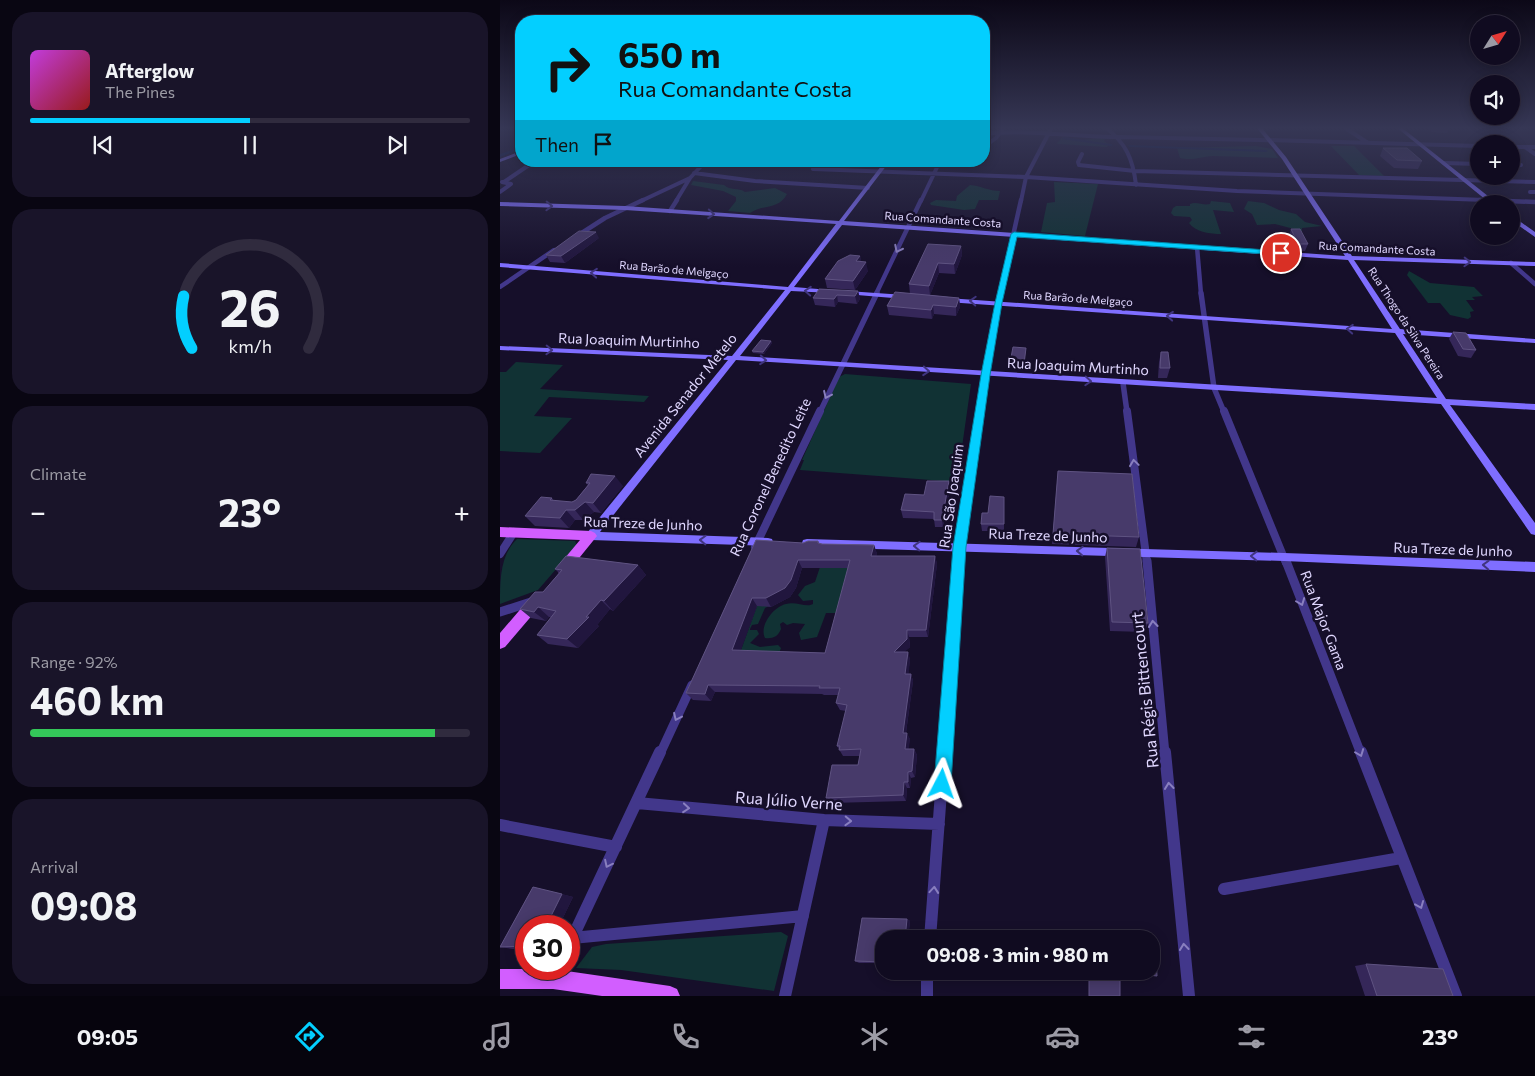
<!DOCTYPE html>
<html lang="en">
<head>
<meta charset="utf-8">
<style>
  :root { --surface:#100b20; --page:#191429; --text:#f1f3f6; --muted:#9c9ba5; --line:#302b3e; --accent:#03cfff }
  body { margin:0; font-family:Commissioner,sans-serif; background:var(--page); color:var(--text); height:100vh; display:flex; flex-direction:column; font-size:19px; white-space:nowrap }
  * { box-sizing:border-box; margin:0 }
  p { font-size:16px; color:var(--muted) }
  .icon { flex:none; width:28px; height:28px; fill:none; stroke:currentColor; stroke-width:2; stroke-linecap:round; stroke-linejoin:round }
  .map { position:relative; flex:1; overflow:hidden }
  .side { display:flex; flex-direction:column; gap:12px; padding:12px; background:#090612; width:500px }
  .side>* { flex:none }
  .banner { position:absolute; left:15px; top:15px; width:475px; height:152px; border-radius:20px; box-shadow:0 2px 12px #0003,0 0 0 1px var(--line); background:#03cfff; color:#111; overflow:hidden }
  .needle { width:32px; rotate:53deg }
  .buttons { position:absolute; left:970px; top:15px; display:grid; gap:10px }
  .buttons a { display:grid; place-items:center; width:50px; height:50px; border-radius:50%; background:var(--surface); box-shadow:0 2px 12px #0003,0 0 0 1px var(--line); font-size:25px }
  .speed { position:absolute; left:15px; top:915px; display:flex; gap:10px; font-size:25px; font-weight:700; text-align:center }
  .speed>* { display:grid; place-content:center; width:65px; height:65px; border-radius:50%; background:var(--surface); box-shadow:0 2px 12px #0003,0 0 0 1px var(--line); line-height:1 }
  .speed .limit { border:8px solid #d22; background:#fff; color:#111 }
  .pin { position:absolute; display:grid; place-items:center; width:42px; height:42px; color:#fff; margin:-21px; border:2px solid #fff; border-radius:50%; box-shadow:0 1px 5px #0007 }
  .me { position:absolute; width:55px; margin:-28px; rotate:4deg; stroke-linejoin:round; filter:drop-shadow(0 0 4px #0008) }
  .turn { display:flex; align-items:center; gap:18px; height:105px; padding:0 20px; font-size:22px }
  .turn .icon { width:65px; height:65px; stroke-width:2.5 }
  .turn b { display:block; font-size:35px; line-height:42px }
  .then { display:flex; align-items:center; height:48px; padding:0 20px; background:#0003; gap:10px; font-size:19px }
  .big { font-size:38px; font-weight:700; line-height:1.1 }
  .side .widget { flex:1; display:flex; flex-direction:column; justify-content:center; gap:8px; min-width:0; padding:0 18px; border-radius:20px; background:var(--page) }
  .side .dial { align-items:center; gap:0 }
  .dial svg { height:130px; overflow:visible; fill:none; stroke:var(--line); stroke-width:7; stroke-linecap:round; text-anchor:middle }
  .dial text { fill:var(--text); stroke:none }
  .song { display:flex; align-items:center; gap:15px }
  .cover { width:60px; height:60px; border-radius:8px; background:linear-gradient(135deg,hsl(290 70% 55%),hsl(0 70% 35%)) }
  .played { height:5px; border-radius:2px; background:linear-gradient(90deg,var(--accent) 50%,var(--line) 50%) }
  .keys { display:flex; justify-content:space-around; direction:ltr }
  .heat { display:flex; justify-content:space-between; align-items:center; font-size:28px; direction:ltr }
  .charge { height:8px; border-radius:4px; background:linear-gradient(90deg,#34c759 92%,var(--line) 0) }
  .trip { position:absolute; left:375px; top:930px; width:285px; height:50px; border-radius:20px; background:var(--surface); box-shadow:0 2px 12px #0003,0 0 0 1px var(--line); font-weight:700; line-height:50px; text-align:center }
  .tab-bar { display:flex; height:80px; justify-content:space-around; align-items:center; background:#06040d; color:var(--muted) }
  .tab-bar .icon { width:35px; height:35px }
  .tab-bar .active { color:var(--accent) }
  .tab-bar b { font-size:22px; color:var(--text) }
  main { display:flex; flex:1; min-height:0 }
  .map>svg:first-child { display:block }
  .green { fill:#113234 }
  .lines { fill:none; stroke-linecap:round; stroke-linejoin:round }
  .canal { fill:#071a4a; fill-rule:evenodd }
  .street-far5 { stroke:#42378b; stroke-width:4 }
  .street-far4 { stroke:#42378b; stroke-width:4.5 }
  .street-far3 { stroke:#42378b; stroke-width:5.5 }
  .street-far2 { stroke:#42378b; stroke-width:8 }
  .street-far1 { stroke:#42378b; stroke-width:9 }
  .street { stroke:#42378b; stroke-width:12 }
  .secondary { fill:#7f6eff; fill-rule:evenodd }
  .primary { fill:#d25eff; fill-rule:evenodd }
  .wall { fill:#352759; fill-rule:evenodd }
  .shaded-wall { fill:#21163e }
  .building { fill:#473a6a; stroke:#5f5382; fill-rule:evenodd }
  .oneway { stroke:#40357f }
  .oneway2 { stroke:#897fbf }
  .route { fill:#03cfff; stroke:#0287a6 }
  .labels { text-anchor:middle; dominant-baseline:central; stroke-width:5; stroke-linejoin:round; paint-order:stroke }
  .far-street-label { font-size:11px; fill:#e0d7ff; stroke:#160f2a }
  .street-label { font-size:14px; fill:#e0d7ff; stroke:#160f2a }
  .near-street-label { font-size:16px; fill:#e0d7ff; stroke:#160f2a }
</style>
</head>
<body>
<main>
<section class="side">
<div class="widget">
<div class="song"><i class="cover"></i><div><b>Afterglow</b><p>The Pines</p></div></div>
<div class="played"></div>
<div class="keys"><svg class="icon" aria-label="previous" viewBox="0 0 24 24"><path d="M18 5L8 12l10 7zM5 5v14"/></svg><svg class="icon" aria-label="pause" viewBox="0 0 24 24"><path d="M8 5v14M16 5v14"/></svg><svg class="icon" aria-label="next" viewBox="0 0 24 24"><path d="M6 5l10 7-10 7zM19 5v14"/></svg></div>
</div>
<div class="widget dial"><svg viewBox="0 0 100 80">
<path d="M14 69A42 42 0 1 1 86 69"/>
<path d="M14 69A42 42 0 0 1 9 37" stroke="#03cfff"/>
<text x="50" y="56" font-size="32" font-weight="700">26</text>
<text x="50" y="72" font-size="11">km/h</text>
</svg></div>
<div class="widget"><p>Climate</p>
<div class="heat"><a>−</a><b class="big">23°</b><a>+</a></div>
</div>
<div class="widget"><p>Range · 92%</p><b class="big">460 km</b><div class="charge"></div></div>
<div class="widget"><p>Arrival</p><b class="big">09:08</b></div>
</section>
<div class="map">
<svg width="1035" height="996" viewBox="0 0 1035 996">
  <rect width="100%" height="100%" fill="#160f2a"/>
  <!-- green -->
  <path class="green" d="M563,137c6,0 11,4 17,3 9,0 17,-3 25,-1l-1,2 4,3 -1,3 -49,-3 -1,-1z
    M756,146l16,3 6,9 -65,-2c-13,1 -21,5 -33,2l-3,-10z
    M831,146h23l30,30 -25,-1z
    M193,181l31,4c6,6 15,2 21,7l30,-4 12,6c-8,16 -24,10 -37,19l-22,-2 8,-10v-4l-13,-6 -32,-6z
    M554,182l44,2 -13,52 -44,-4 6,-29 8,-1z
    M470,185c11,1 19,6 30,6l-2,9h-19l-4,9 -11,1 -33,-5 -1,-2 6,-3 20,1 1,-5z
    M711,201l19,2 4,9 -21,-2 8,24c-10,0 -26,-2 -32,-11l3,-3 -2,-3 -16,-1 -3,-3 2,-5 3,-2h14v-2c7,-3 13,2 20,0z
    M748,201l16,2 15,7 17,4 9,8 17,4 -20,2v3l-27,-7 -18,1 -5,-11 -8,-5z
    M909,271l21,12 44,4 9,9 -11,1 3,3h-9l8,11 -4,1 1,5 -3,2 -18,-4 -10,-12h-12l-21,-28z
    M16,362l47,3 -23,24 109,7 -5,6 -95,-5 -15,19 38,2 -32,35 -40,-2v-79h6z
    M345,374l126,10 -14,98 -157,-12 4,-10h-2l37,-83z
    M17,539l58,2 2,4 -39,45 -38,14c0,-24 0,-49 17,-65z
    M320,567l33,1 -12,45h-15l-9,24 -16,3 -2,-7 6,-9 -12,-1 -6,2 -4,-3 -3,2 1,5c-3,8 -9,10 -16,9 -6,-12 8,-31 21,-34 10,-3 20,4 27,0v-4l-10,1 -5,-6 7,-9 10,-4z
    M257,606h12l-4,2 -7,16 -6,1 -2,4v1h7l2,4 -9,9 10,4 18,-2 3,3 -4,11 -39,-1z
    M281,932l7,4 -14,55 -153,-21 -45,-2 16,-21 14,-3z"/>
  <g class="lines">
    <!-- canal -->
    <path class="canal" d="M564,137l47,7 2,1 -2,1 -49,-7z
      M628,145l138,5 2,1 -2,1 -136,-5z
      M21,147v2l-21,8v-3z"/>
    <!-- street-far5 -->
    <path class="street-far5" d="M605,127c21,16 28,32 31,58
      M844,127l24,16
      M484,134c42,-5 93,3 136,3 120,2 239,5 359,9
      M484,147l12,-9 6,-8
      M1011,147h24
      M1025,147l10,7
      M582,154l-4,8 1,3 56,6 400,11
      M315,161l-2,8 213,8 211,14 276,10
      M944,163l35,1
      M438,164l28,-3
      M1011,165h10
      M194,173l61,8 113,7
      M4,182l31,-21
      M0,192l11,-8 -9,-2
      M1030,192h5
      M141,201l49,-23
      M176,201l14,-23 16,-17
      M421,201l19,-40
      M521,201l5,-24 26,-50"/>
    <!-- street-far4 -->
    <path class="street-far4" d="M979,200l56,2
      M170,211l7,-11
      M77,236l28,-18 38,-18
      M697,247l4,47
      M1011,263l24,21
      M0,287l54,-37
      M376,294l45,-94
      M500,294l21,-94"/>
    <!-- street-far3 -->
    <path class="street-far3" d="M701,293l13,95 10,24
      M623,383l4,29
      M320,412l57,-119
      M481,412l19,-119"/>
    <!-- street-far2 -->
    <path class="street-far2" d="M627,411l20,152
      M724,411l62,152
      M255,547l65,-136
      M0,554l14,-22
      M459,563l2,-25 20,-127"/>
    <!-- street-far1 -->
    <path class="street-far1" d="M647,561l18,193
      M786,561l75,193
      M0,612l34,-11
      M160,754l32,-69
      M444,754l15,-193"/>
    <!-- street -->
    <path class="street" d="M665,752l24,244
      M861,752l95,244
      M137,803l187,17 115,4
      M0,825l116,22
      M724,889l177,-31
      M72,938l231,-22
      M430,939l14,-187
      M69,945l91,-193
      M427,971v25
      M285,996l39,-176"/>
    <!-- secondary -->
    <path class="secondary" d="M756,127h5l25,30 66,99 183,6v4l-181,-6 46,69 135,10v4l-132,-9 43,65 89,5v6l-85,-5 85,118v12l-4,-1 -90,-130 -705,-44 -136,172 168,6 4,1 1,3 -1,3 -4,1 -177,-6 -4,-1 -1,-3 1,-3 141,-173 -228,-10v-4l232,10 53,-66 -285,-23v-4l288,24 48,-63 -211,-14 -125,-4v-4l125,4 214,15 46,-60h5l-46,60 501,35 -63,-97zM342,225l506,35 44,69 -445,-31 -3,2 3,2 448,31 42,65 -697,-42 51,-65 41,2 1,-1 -3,-2 -36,-3z
      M896,127h5l97,77h-7z
      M21,151v3l-21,8v-3z
      M1011,215l24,17v5l-24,-17z
      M347,291l58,4 3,2 -3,2 -60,-5 -1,-1z
      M307,539l477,14 251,9v10l-251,-11 -477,-14 -4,-1 -1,-3 1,-3z"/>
    <!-- primary -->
    <path class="primary" d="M0,527l91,4 4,2 2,3 -30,37 -4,1 -4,-1 -2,-4 2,-4 21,-25 -80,-3z
      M35,596l5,2 2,4 -2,4 -35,41 -5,2v-16l30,-35z
      M0,969h53l117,17 7,3 3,7h-78l-49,-7h-53z"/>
  </g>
  <!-- wall -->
  <path class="wall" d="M926,127h24l-3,6 -15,-1z
    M883,148l39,13 -4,8 -24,-1 -14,-12z
    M791,229l17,15 -3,7h-9l-7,-15z
    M99,238l-34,25 -15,-1 -4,-7z
    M461,246l1,9 -7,19 -16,-1 -9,22 29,3 1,9 -4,9 -22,-2 -2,5 -43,-4 -2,-9 23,-12 -1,-10z
    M360,256l1,6 7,9 -13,19 -28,-2 -2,-9z
    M358,291l2,8 -3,5 -19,-2 -3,5 -20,-2 -2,-7z
    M953,332l23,18 -5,8 -13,-2 -9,-17z
    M271,341l1,2 -8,11 -11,-1 -1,-2z
    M526,348l-3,21 -13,-1v-5z
    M661,352l9,16 -3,10h-9l1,-16z
    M558,471l81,66 -3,10 -84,-3z
    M449,481l1,8 -7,38h-8l-1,-8 -31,-1 -2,-8 23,-15z
    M86,483l37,3 -22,27 -7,-1 -11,8h-8l-6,8 -34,-2 -10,-10 27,-18 2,3 18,1 4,-2 12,-15z
    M504,497v34h-22l-1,-7 7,-11z
    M256,540l47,3 15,-2 1,2 3,1 52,1 3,9 -1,2h59l2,8 -9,73h-19l1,10 -6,5h4l2,8 -2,14h3l2,7 -7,52 4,6 -2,10h6l3,6 -2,22 -4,1 -1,10h-3l-1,13 -75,2 -5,-5 32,-33 2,-9h-17l-6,-10 9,-35 -6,-1 -4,-7 2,-8h-14l-2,-1 -107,-2 -4,9 -18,-1 -7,-7zM302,568h46l-23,85 -85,-2 17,-45 14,1 19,-10 6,-9z
    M607,548l41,75 -3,9 -35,-1 -5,-74z
    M138,565l8,10 -33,36 -3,-2 -13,16 2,1 -21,22 -30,-4 -11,-9 14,-18h-2l-3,4 -15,-3 -11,-9 23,-17 16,-19 -4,-4z
    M33,887l40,10 -14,29h-33v22l-13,1 -13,-2z
    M407,919l3,2 -2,18h-24v24h-25l-4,-2z
    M866,964l87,32h-88l-10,-30z
    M580,971h71l6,5 -37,-3v23h-31v-20l-9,-1z"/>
  <!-- shaded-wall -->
  <path class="shaded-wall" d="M96,232l3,6 -34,25 -4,-7z
    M461,246l1,9 -7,19 -1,-10z
    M360,256l2,9 -6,-4z
    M366,262l2,9 -13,19 -2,-9z
    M438,263l1,10 -9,22 -1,-9z
    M358,291l2,8 -3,5 -2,-8z
    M337,295l1,7 -3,5 -1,-8z
    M459,298l1,9 -4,9v-9z
    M433,305l1,9 -2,5 -1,-9z
    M271,341l1,2 -8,11 -1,-2z
    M115,476l8,10 -22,27 -8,-10z
    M449,481l1,8 -7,38 -1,-7z
    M85,502l9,10 -11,8 -8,-10z
    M66,510l9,10 -6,8 -9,-10z
    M374,545l3,9 -3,10 -3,-8z
    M435,556l2,8 -9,73 -2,-7z
    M298,560l4,8 -6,20 -6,9 -19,10 -5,-9z
    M138,565l8,10 -33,36 -9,-10z
    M252,598l5,8 -19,52 -6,-8z
    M101,600l9,9 -13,16 2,1 -21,22 -11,-9z
    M38,607l11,10 -3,4 -12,-9z
    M407,630l2,7 1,10 -14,13 -2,-8z
    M408,652l2,8 -2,21 -3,-7z
    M411,674l2,7 -8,58 -2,-6z
    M208,685l7,7 -4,9 -6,-7z
    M407,733l3,6 -2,17 -3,-7z
    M414,749l3,6 -2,22 -3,-6z
    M408,772l3,6 -1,10 -2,-6z
    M404,782l3,6 -1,13 -3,-6z
    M62,894l11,3 -14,29h-13z
    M407,919l3,2 -2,18h-3z"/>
  <!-- building -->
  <path class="building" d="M883,148h24l15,13 -25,-1z
    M791,229h9l8,15h-10z
    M79,231l17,1 -35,24 -15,-1z
    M428,244l33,2 -7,18 -16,-1 -9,23 -20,-2z
    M350,255l10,1 -4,5 10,1 -13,19 -28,-2 13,-18z
    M319,289l39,2 -3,5 -18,-1 -3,4 -21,-1z
    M395,292l64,6 -3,9 -23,-2 -2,5 -44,-4z
    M953,332l13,1 10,17 -13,-1z
    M261,340l10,1 -8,11 -11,-1z
    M513,347l13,1 -2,16 -14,-1z
    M661,352h7l2,16h-10z
    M558,471l74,3 7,63 -86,-3z
    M91,474l24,2 -22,27 -8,-1 -10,8h-9l-6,8 -35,-2 16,-19 11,1 -2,2 22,2 4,-2 14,-17h-4z
    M427,481h22l-7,39h-8v-8l-33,-2 4,-16 19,1z
    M490,496l14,1v27h-23l1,-11h6z
    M256,540l47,3 5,-2h10v2l4,1 52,1 -3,11h64l-9,74h-19v9l-13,13h14l-3,22h6l-8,59h4l-2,16h9l-2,22 -4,1v10h-4l-1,13 -77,3 6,-33h26l3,-16 -22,1 1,-4h-3l10,-41 -11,-2 4,-15h-21l1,-2 -112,-1 -3,9 -19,-1zM298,560h52l-25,93 -93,-3 20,-52h14l19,-10 6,-8z
    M607,548l33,1 8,74 -36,-1z
    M66,556l72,9 -34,36 -3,-1 -15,17h3l-22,22 -30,-4 19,-24 -18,-4 -4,5 -14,-3 15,-17h8l19,-22 -7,-1z
    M33,887l29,7 -16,32h-20v20l-26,1z
    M362,918l45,1 -2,20h-21v23l-29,-1z
    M651,958h5l1,18 -37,-4v24h-31v-20l-9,-1v-4h71z
    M866,964l77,5 10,27h-76z"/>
  <!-- one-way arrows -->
  <defs><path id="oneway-chevron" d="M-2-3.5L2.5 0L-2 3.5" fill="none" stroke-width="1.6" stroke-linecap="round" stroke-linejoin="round" transform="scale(1.25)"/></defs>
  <g class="oneway">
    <use href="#oneway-chevron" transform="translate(49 206) rotate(2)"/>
    <use href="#oneway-chevron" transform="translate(211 214) rotate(4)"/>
    <use href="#oneway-chevron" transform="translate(967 262) rotate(2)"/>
    <use href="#oneway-chevron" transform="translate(94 273) rotate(-175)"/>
    <use href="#oneway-chevron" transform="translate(308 291) rotate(-176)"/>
    <use href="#oneway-chevron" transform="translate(473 301) rotate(-177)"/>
    <use href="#oneway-chevron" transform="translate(670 316) rotate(-175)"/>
    <use href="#oneway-chevron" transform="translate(850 329) rotate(-176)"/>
    <use href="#oneway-chevron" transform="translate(49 350) rotate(2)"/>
    <use href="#oneway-chevron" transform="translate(263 360) rotate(4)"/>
    <use href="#oneway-chevron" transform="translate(426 371) rotate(4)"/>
    <use href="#oneway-chevron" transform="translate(588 381) rotate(3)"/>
    <use href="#oneway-chevron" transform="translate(203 540) rotate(-178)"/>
    <use href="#oneway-chevron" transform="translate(417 546) rotate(-178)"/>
    <use href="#oneway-chevron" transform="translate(580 551) rotate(-178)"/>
    <use href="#oneway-chevron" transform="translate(754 556) rotate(-179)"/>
    <use href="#oneway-chevron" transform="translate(986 565) rotate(-178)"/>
  </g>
  <g class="oneway2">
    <use href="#oneway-chevron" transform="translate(398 249) rotate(117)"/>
    <use href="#oneway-chevron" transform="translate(327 395) rotate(115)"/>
    <use href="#oneway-chevron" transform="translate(634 463) rotate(-98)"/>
    <use href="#oneway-chevron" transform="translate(801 602) rotate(69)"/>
    <use href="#oneway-chevron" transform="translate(653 624) rotate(-96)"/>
    <use href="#oneway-chevron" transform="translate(177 717) rotate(115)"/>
    <use href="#oneway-chevron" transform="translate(860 753) rotate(69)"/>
    <use href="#oneway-chevron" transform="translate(669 786) rotate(-96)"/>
    <use href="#oneway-chevron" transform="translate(186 808) rotate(5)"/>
    <use href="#oneway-chevron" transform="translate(348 821) rotate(2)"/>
    <use href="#oneway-chevron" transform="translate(108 864) rotate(116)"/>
    <use href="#oneway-chevron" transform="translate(434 890) rotate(-85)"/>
    <use href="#oneway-chevron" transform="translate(920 905) rotate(68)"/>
    <use href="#oneway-chevron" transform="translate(684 947) rotate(-96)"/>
  </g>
  <!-- sky -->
  <linearGradient id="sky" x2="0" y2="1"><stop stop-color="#0c0817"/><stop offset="0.48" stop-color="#363755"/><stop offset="1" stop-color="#363755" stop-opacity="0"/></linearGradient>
  <rect width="1035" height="267" fill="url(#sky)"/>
  <!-- route -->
  <path class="route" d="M514,232l267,19 3,2 -3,2 -264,-18 -15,66 -12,72 -24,172 -15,237 -3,6 -6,3 -5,-3 -3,-6 19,-237 28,-172 14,-72 16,-69z"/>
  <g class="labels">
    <!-- far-street labels -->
    <g class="far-street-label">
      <text transform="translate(443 219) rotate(4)">Rua Comandante Costa</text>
      <text transform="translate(877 248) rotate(3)">Rua Comandante Costa</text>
      <text transform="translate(174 269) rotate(5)">Rua Barão de Melgaço</text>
      <text transform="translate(578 298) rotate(4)">Rua Barão de Melgaço</text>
      <text transform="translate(907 323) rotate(57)">Rua Thogo da Silva Pereira</text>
    </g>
    <!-- street labels -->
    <g class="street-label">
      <text transform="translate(129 340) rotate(2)">Rua Joaquim Murtinho</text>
      <text transform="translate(578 366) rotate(3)">Rua Joaquim Murtinho</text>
      <text transform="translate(185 395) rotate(-51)">Avenida Senador Metelo</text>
      <text transform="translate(270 477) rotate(-65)">Rua Coronel Benedito Leite</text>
      <text transform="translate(451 496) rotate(-82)">Rua São Joaquim</text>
      <text transform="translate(143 523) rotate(2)">Rua Treze de Junho</text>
      <text transform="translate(548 535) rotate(2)">Rua Treze de Junho</text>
      <text transform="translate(953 549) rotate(2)">Rua Treze de Junho</text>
      <text transform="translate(824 620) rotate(69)">Rua Major Gama</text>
    </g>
    <!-- near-street labels -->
    <g class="near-street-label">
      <text transform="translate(644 690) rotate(-96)">Rua Régis Bittencourt</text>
      <text transform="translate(289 800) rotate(4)">Rua Júlio Verne</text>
    </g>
  </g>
</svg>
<div class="buttons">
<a><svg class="needle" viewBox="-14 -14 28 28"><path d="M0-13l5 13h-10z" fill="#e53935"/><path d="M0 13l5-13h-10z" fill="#9c9ba5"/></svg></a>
<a><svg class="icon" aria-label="sound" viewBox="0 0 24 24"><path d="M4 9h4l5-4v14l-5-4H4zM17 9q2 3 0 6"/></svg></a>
<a>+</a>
<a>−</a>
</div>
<div class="speed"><div class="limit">30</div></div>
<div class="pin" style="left:781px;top:253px;background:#d93025"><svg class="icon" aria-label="arrive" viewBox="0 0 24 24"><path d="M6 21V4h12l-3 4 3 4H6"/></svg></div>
<svg class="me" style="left:442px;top:784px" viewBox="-20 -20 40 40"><path d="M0-17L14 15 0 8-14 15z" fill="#03cfff" stroke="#fff" stroke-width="4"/></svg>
<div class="trip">09:08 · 3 min · 980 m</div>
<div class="banner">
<div class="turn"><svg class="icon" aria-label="right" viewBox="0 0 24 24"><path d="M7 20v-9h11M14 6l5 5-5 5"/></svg><div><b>650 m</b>Rua Comandante Costa</div></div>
<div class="then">Then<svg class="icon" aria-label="arrive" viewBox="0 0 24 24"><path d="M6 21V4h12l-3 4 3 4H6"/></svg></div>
</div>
</div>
</main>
<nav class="tab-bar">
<b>09:05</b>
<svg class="icon active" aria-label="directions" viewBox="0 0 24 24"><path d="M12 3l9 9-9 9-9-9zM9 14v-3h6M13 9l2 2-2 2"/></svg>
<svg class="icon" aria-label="music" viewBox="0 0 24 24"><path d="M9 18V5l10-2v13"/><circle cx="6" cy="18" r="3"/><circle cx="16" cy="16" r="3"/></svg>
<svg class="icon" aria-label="phone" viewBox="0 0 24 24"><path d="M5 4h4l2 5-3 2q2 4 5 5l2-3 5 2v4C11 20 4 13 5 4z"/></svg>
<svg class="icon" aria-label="climate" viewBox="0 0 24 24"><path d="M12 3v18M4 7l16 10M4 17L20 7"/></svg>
<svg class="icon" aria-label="car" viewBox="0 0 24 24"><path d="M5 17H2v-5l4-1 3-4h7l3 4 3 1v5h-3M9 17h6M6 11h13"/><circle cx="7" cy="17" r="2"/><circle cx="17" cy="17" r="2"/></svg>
<svg class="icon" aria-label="filters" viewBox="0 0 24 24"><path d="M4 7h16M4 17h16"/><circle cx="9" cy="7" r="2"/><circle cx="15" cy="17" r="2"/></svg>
<b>23°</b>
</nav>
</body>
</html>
